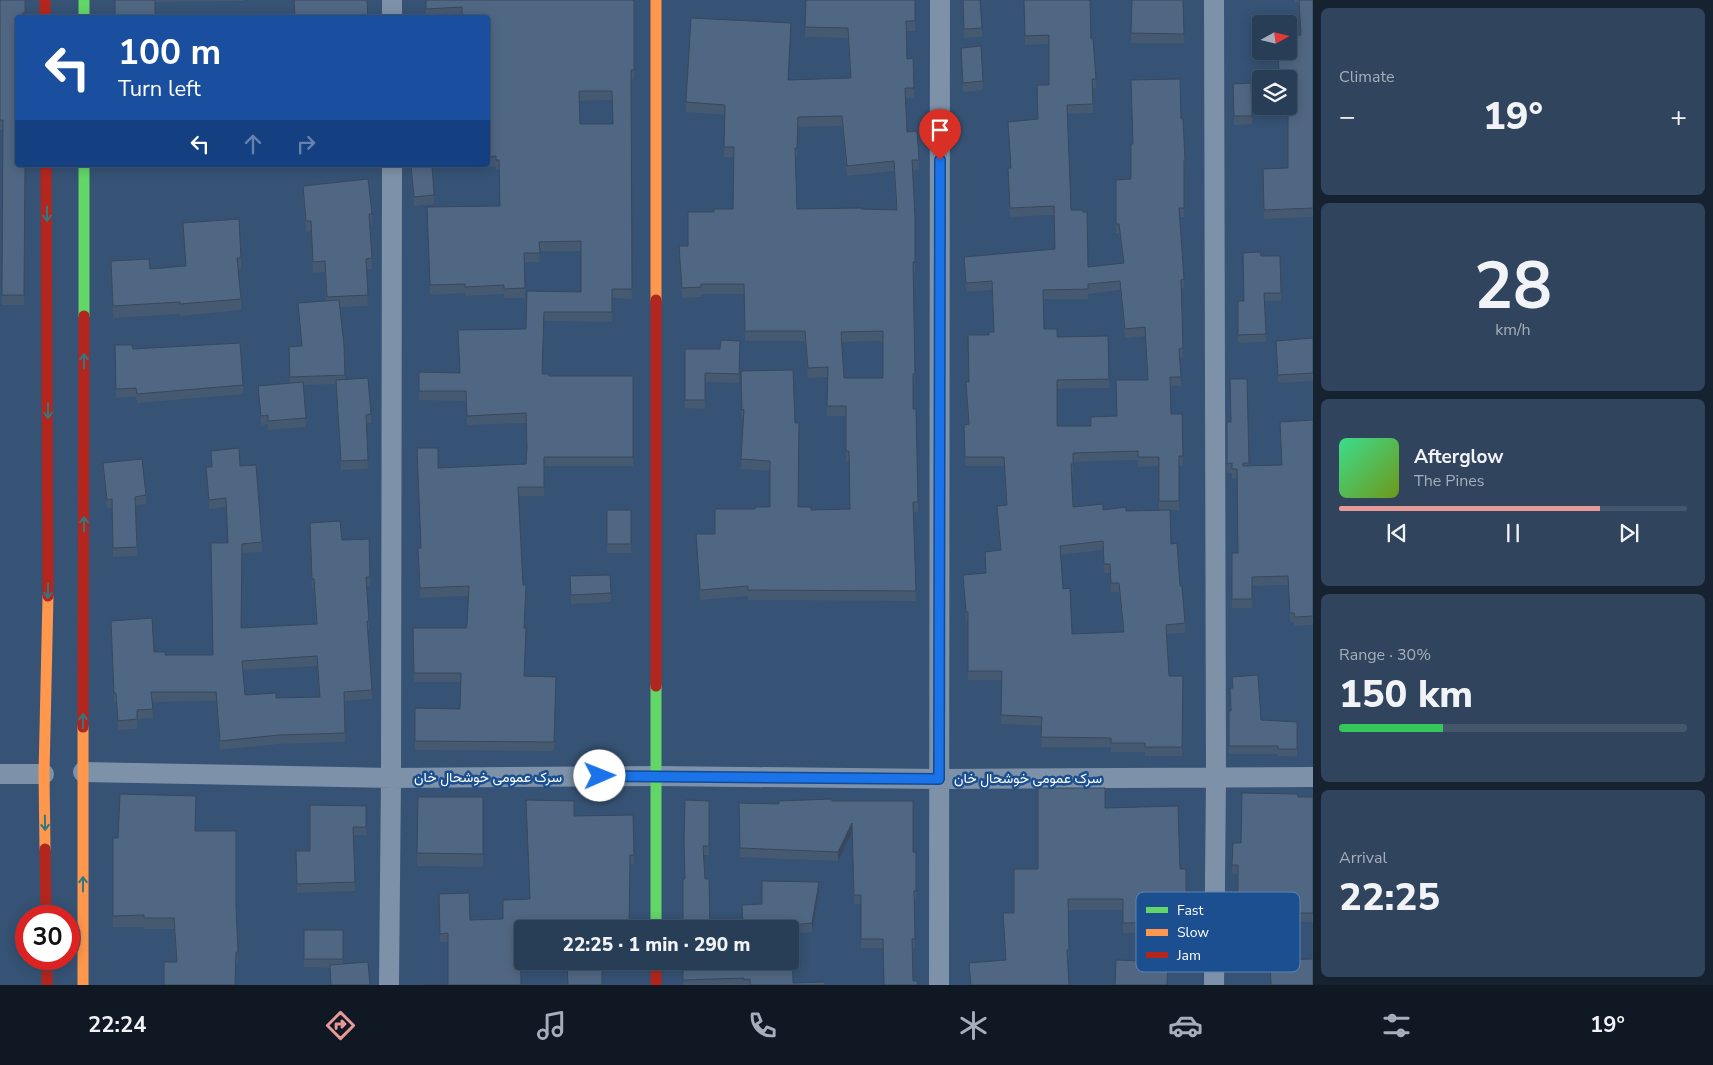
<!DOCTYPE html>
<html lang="en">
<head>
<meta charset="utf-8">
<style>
  :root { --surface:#283e57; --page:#30455d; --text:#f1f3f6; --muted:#a5aeba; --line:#44576d; --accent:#e69b98 }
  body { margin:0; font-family:"Nunito Sans",Vazirmatn,sans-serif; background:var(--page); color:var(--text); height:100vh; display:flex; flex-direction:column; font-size:19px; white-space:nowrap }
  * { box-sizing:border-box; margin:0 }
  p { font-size:16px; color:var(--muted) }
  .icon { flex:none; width:28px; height:28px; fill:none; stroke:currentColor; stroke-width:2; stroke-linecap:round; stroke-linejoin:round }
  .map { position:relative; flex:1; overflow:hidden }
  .drawer { display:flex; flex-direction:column; gap:8px; padding:8px; background:#162230; width:400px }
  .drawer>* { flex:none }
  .guide { position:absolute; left:15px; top:15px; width:475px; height:152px; border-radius:5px; box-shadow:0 2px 12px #0003,0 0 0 1px var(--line); background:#1a4fa0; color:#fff; overflow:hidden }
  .needle { width:32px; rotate:82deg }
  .controls { position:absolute; left:1252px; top:15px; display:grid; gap:10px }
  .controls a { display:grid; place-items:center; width:45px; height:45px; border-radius:5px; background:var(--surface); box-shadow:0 2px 12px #0003,0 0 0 1px var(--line); font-size:25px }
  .speed { position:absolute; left:15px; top:905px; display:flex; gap:10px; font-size:25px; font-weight:700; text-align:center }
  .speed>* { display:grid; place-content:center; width:65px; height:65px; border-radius:50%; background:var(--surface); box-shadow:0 2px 12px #0003,0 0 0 1px var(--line); line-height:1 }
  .speed .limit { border:8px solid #d22; background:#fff; color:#111 }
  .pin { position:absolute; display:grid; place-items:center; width:42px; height:42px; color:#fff; margin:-51px -21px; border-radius:50% 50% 50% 0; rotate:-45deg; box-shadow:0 0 5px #0007 }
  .pin .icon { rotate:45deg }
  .me { position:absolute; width:55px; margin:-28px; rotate:89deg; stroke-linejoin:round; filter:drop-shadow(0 0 4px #0008) }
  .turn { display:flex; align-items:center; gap:18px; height:105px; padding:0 20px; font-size:22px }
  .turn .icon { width:65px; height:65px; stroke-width:2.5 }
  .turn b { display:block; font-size:35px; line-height:42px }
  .lanes { display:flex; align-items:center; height:48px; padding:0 20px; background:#0003; justify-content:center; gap:25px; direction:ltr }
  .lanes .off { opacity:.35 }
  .big { font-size:38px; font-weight:800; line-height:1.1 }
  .drawer .card { flex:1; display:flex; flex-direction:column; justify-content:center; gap:8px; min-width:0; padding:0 18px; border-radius:8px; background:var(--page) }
  .drawer .dial { align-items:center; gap:0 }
  .dial b { font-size:65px; line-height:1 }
  .song { display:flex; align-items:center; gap:15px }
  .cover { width:60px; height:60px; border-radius:8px; background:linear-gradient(135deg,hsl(150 70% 55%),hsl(80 70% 35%)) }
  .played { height:5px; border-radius:2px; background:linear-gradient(90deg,var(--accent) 75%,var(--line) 75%) }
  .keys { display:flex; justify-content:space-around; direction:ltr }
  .heat { display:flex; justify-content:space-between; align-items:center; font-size:28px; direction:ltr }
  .charge { height:8px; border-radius:4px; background:linear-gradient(90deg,#34c759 30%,var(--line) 0) }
  .trip { position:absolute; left:514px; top:920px; width:285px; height:50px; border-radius:5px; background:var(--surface); box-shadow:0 2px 12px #0003,0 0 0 1px var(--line); font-weight:800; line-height:50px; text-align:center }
  .dock { display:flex; height:80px; justify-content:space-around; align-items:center; background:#101923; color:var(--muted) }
  .dock .icon { width:35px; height:35px }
  .dock .current { color:var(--accent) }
  .dock b { font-size:22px; color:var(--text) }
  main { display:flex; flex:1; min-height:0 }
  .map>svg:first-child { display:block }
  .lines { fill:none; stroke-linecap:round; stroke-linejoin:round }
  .street { stroke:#7d92a8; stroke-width:20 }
  .fast { stroke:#63d668; stroke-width:11 }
  .slow { stroke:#ff974d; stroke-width:11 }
  .jam { stroke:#b3261e; stroke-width:11 }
  .wall { fill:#455971; fill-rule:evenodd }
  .shaded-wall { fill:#38485c }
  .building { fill:#506783; stroke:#38485c; fill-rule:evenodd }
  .oneway { stroke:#317883 }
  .route-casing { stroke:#114b97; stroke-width:12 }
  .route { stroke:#1a73e8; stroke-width:9 }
  .labels { text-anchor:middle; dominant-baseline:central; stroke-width:5; stroke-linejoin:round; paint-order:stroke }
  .street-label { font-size:14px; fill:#fff; stroke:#1b4f8f }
  .key { fill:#1b4f8f; stroke:#5f84b1; stroke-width:1 }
  .key-label { font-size:14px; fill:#fff }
</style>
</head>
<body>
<main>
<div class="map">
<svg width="1313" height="985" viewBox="0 0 1313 985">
  <rect width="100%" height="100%" fill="#365274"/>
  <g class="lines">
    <!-- street -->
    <path class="street" d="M1214,0l2,778 -2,207
      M392,18v-18
      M83,772l308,6 266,-2 282,3 374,-2
      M0,774h44
      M389,985l2,-207 1,-613
      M939,985l1,-985"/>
    <!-- fast -->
    <path class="fast" d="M84,0v18
      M84,316v-151
      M656,686v243"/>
    <!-- slow -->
    <path class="slow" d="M656,0v300
      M45,849l-1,-75 4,-178
      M83,985v-258"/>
    <!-- jam -->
    <path class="jam" d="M45,0v18
      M46,165l2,431
      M656,300v386
      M83,727l1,-411
      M45,849l1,67
      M47,959v26
      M656,961v24"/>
  </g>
  <!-- wall -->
  <path class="wall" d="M0,0h25v18h-7l7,147 -1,140h-22l1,-176 -3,1z
    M115,0h128v1l-88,1z
    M426,0h208v79l-3,1 1,219 -20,-1v24l-68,-1 -2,53 7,2h84v90h-89v30h-26l5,89 3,9 -2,34 1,48 31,1 -2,74 -139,-1v-42l45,1v-27h-46l-1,-54h53l1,-2 2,-30 -49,2 -2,-50h3l17,-80 88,-4 1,-16 -1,-25 -59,2 -1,-24 -47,-1v-28l40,1 67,-44 1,-38 54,1v-41h-42l1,11h-15v36h-21v-4l-39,2v-3l-35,2 -3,-78 73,-11 -1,-37h-3v-3l-13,1v-2h5v-147l-26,-1 -36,1zM612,100l1,24h-33v-23z
    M806,0h109v31h-9l1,28 7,29v10h-9l2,34 12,28v10h-6l2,48v54h-2l2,112h-2v25l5,93v10h-4l2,89 -168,-1v-4l-48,4 -4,-66h19l40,-25 15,-2v-36l-29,-2 2,-50h-1l-1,-48 54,52 3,84 13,3 39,-1 -1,-48h-3v-45h-19v-39l-19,1 -3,-37h-60l-1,-47h-43v3l-19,1 -3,-52h9l26,-34 19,-3 1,-52h-10l1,-42 -39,-3v-10l105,-69 -3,47 62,-2 -2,-40 -43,-1zM842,126l5,50 47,-5 2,39 -99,-1 -2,-51h2l1,-31zM883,341v37h-39l-2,-36z
    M962,0l20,28v9l-18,1z
    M1024,0l67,39 5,40v9h-3v25l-26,1 4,96 17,57 35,-4 -4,-30h-3v-53l15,-1 50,-60 4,41v9h-1v48h-4l4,62v9l-2,1 1,68 -3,1 1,28h-11l1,28h11l1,51 -4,1v44h-9l1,34 9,42 5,37v10l-19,1 3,42h14l-1,80h-37v-4h-34v-5h-70l1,-21 -41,-2 1,-44h-34v-59h-2l-3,-37v-9l23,-1 -1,-22 15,-2 -3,-44 9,-1 -2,-39h-39l-1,-41 4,-1 -2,-42h3l20,-47 5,-3 -2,-42 -26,2 -2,-35 91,-8 -1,-34 -44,2 -2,-49h3l-3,-46 30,-3 11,-34v-41l-24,1zM1120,290l5,48 20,-2 2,44 -30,36 -26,10h-34v-37l52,-1 -1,-52 -51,1 -13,-8v-30h44v-5zM1138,460v7l21,-1v44l-33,1 -53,-4 -2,-34h2v-11zM1103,550l1,23h6l1,19h8l4,40 -51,2 -9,-45 -3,-34z
    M1132,0h51l1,43h-53z
    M1294,0h19v217l-49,2 -1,-50 25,-1 1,-89h-10l-2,-28h12l12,-16 -2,-33 -4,1z
    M961,48l22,33v9l-20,2z
    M1251,83l1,41 -18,1 -1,-32z
    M410,165l24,30v9l-20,2z
    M303,186l69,28v11h-2l2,44h-6l2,37 -28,1 4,38 1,34 26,35v9h-5l2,46 -27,1 -5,-86 -33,1 3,42 -38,3v-6l-7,1 -3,-39 32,-3 -1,-36 12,-1 -3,-43 28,-2 -1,-29 -12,1 -2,-42 -5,1 -3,-35z
    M183,223l58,35v11l-3,1 3,29v11l-61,6v-2l-67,4 -2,-57 39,8 35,-3z
    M1261,256h19l1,45h-16l1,41 -28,1v-42h6z
    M1313,338v43l-35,2 -2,-42z
    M740,341l-1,42 -34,-1v27l-20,-1v-59h35z
    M115,345l18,4 110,36v9l-106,9 -1,-6 -20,1z
    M1247,379l2,87 33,-1 -2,-43 33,-2v205l-18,1 -1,-4h-4l-2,-37 -36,1v22h-20v-55h6l-1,-75h-5v-5h-5v-51h4z
    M103,463l43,32v9l-10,1 1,51 -24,1 -1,-49h-5l-4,-36z
    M240,466l22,76v10l-20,1 -1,75 75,-4 -2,-36h-2l-2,-56 32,8 27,-1 1,47h-3l2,35v9h-1l4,69 -28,2 1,41 -66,2 -59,6 -4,-49 -64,1 1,16 -16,1v10l-19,1 -2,-28 -2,1 -3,-73 43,22 11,3h48l15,-112 -2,-36 -17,2 -3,-42zM317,666l2,31 -43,1 -31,-3 -2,-25z
    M607,510h24v43h-24z
    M610,575l1,27 -40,2 -1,-28z
    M1232,677l29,43 36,2v35l-19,-1v-2h-49v-43h1v-23h2z
    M418,797h65v70l-66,-1z
    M1298,797h15v125h-44v3l-31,1v-52h-6l1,-31h8z
    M832,799v2h81v51h3v48h-2l1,48h-3l1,33h4l1,4h-34l-1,-37h-22v-44h-7l-2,-72 -14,29 -98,-4 -1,-54 40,1v-3z
    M709,801v54h-5l1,24h-20z
    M366,806v29h-13l2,56 -58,2 -1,-42h14z
    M1105,808l75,61h6v40h-6v24h-57v-23h-55l1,50h-1l1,25h-99l-1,-22 36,-3 -2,-47h11l24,-44z
    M633,815l1,49h-4l-108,65v18l-74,-5h-8l-1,-48 31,26 33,-1 27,-20 44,-83z
    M195,831l41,75 2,57 -62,-1 -2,-33h-30v-2h-31v-89z
    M819,891l-7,41 -20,2 1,49 32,2h-142v-24h107l-28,-57z
    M304,930h39v34l27,21h-39l-1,-17 -26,-1z"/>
  <!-- shaded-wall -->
  <path class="shaded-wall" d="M791,23v10l-3,57v-10z
    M852,823v9l-14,29v-9z
    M819,882v9l-7,41v-9z"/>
  <!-- building -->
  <path class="building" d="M0,0h25v13h-3v5h-4v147h7l-1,130h-22l1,-175h-3z
    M115,0h40v18h-40z
    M294,0h73l1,18h-73z
    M426,0h208v70h-3l1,219h-20v23h-68l-2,62h7v2h84v81h-89v30h-26l5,98h3l-2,43h2l-2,48 32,1 -2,65 -139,-1v-33l45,1 1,-36h-47l-1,-45h53l1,-2 2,-40 -49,2 -2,-40h3l-4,-100h21v20l88,-4 1,-17 -1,-34 -59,3 -1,-25h-47v-19l41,1 -2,-43 68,-1 1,-38 54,1v-51l-42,1 1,11h-16l1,35 -21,1v-4l-39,2v-3l-35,1 -3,-78 73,-1 -1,-46h-3v-4l-8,1v-139h-26v-11l-36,2zM579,91h33l1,33h-33z
    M806,0h109v21h-9l1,38 6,-1 1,30h-9l2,44 10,-1 2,29h-7l3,58v44h-2l2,112h-2v35h3l1,47 1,46h-5l3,89 -168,-1v-4l-48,4 -4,-56h19v-25h40v-2h15v-46l-29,-2 3,-50 -2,1 -1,-39 52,-1 2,53h4l-1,84h13v3l39,-1 -1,-58h-3v-45h-19l1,-39 -20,1 -3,-37h-60l-1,-47h-43v3l-19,1 -3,-42h9v-34h26v-3h19l1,-62h-10l1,-42 -39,-3 5,-84 100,5 -3,57 63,-2 -3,-50 -43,-1zM842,116l5,50 47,-5 3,49 -36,-1v-1l-64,1 -2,-61h2l1,-31zM883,331v47h-39l-3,-46z
    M963,0h17l2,28 -18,1z
    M1024,0h66l1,39h2l3,40h-4l1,25 -26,1 4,105h12v2h4l1,55 36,-4 -5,-39h-3v-44l15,-1v-35h2l-2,-64 49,-1 1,40h2l2,41h-1v48h-5l5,71 -3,1 2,68 -4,1 2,28h-11l1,37h11l1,42h-4v45h-20v-44h-21v-6l-65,2v11h-2l2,43 30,-3v6l23,-3v4l44,-1 1,34 6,-1 3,43h2l3,37 -19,2 3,51h14l-1,71h-37v-4h-34v-5l-70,-1 1,-20 -41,-2 1,-44h-34v-59h-2l-3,-37 23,-2 -1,-21 16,-2 -4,-44 10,-1 -3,-48h-39l-1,-32 5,-1 -3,-42h3l-1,-47h21v-3h5l-2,-51 -26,2 -2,-26 91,-8 -1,-43 -44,2 -2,-40h3l-3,-46 30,-3 -1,-34h12v-50l-24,1zM1120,281l5,48 20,-2 3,53h-32l1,36 -26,1v9h-34v-46l52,-1 -1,-43 -51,1v-8h-13l-1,-39 45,-1v-5zM1103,541l1,23h6l1,19h8l5,49 -52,2 -2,-46 -7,1 -3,-43z
    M1132,0h51l1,34 -53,-1z
    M1299,0h14v208l-49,2 -1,-41 25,-1v-62h1v-27h-1v-5h-9l-1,-23h11v-15l12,-1z
    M981,46l2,35 -20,2 -2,-35z
    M1251,83l1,33h-18l-1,-32z
    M411,165h21l2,30 -20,2z
    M368,179l4,35h-3l3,44 -6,1 2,36 -41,2 -2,-36 -12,1 -2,-41h-5l-3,-35z
    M239,219l2,39h-4l4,41 -61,5v-2l-67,4 -2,-45 38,-2 1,10 36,-3 -3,-43z
    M1260,252l1,4h19l1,37h-17l2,41 -28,1v-34h6l-1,-48z
    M339,300l5,45 1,30 -55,2 -1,-30 13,-1 -4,-43z
    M1313,338v35l-35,2 -2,-34z
    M721,340l19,1 -1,33 -34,-1v27h-20v-51h35z
    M240,343l3,42 -106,9 -1,-6 -20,1 -1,-44h17l1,4z
    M368,378l3,36 -5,1 2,45 -27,1 -5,-81z
    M1230,379h17l2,84h-6v3l39,-1 -2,-43 33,-2v196l-18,1 -1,-4h-4l-2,-37 -36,1v22h-20v-46h6l-1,-84h-5v-6l-5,1v-42h4z
    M303,382l3,36 -38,3v-6l-7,1 -3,-30z
    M239,448l1,18 16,-1 6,77 -20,2 -1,84 76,-4 -3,-45h-2l-2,-56 30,-2 2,19 27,-1 1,38h-4l3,44h-2l5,69 -28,2 1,41 -66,2 -59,6 -4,-49h-65l2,17 -16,1v9l-19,2 -2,-28h-2l-3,-72 41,-3 2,34h11v3h48l-2,-112h17l-2,-45 -17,2 -3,-33h6l-1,-16zM317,656l3,41 -44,1v-5l-31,2 -3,-34z
    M142,459l4,36 -11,2 2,50 -24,1 -1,-49 -5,1 -4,-37z
    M607,510h24v34h-24z
    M610,575l1,18 -40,2 -1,-19z
    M1258,675l3,45 36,2v27h-19v-3h-49v-35h2l-1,-23h3l-1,-11z
    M1038,788h67v20l73,-2 2,63h6v30h-6v23l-57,1v-24h-55l1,51h-2l2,35h-98l-2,-22 37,-3 -3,-47h11v-44h24z
    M1242,793l56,1v3h15v116h-44v3l-31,1v-52h-6l1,-22h8z
    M120,794l76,2 -1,35h41v75l2,46h-2l-1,33h-71v-23h13l-3,-44h-30v-3l-31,1v-78h5z
    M418,797h65v57l-66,-1z
    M832,799v2h81v51h3v39h-2l1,48h-3l1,42h4l1,4h-34l-1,-46h-22v-44h-7l-2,-72 -14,29 -98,-4 -1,-45 40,1v-3z
    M526,800l48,1v15l59,-1 1,40h-4l-1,74h-107v9h-2l1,47h-97h24v-52l-8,1 -1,-40 30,-1 1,27 33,-1v-19l27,-1z
    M685,800l24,1v45h-6l2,33h4l1,50h-27v-50h2l-1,-37z
    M310,805l56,1v21h-13l2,55 -58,2 -1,-33h14z
    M762,881l57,1 -7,41 -20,2 1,58 32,-1v3h-75v-6l-6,1v-2l-61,2v-19h107v-32h-47l-1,-24 20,-1z
    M304,930h39v29h-39z
    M1313,959v26h-42l-1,-25z
    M1116,960l52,2 -1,23h-52z
    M567,961h35v24h-34z
    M368,962l2,23h-39l-1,-20z"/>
  <!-- one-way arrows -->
  <defs><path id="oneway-shaft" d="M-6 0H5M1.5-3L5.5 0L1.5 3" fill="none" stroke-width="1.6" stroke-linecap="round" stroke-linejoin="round" transform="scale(1.25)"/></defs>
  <g class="oneway">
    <use href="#oneway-shaft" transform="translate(47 214) rotate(90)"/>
    <use href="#oneway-shaft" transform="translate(84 361) rotate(-90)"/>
    <use href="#oneway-shaft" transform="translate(48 411) rotate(90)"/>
    <use href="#oneway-shaft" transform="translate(84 524) rotate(-90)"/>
    <use href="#oneway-shaft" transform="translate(48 591) rotate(91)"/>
    <use href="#oneway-shaft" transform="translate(83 721) rotate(-90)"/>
    <use href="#oneway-shaft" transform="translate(45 823) rotate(89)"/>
    <use href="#oneway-shaft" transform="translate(83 884) rotate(-90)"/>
  </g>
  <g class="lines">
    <defs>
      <path id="route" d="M600,776l339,3 1,-619"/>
    </defs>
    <!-- route casing -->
    <use href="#route" class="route-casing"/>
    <!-- route -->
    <use href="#route" class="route"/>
  </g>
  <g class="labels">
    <!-- street labels -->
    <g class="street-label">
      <text x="488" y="777">سرک عمومی خوشحال خان</text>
      <text x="1028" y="778">سرک عمومی خوشحال خان</text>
    </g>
  </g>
  <!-- legend -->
  <rect x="1136" y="892" width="164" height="80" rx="8" class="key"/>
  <rect x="1146" y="907" width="22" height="6" fill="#63d668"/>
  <rect x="1146" y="929" width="22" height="7" fill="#ff974d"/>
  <rect x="1146" y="952" width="22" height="6" fill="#b3261e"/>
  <g class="key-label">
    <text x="1177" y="915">Fast</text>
    <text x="1177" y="937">Slow</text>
    <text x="1177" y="960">Jam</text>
  </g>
</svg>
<div class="controls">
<a><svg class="needle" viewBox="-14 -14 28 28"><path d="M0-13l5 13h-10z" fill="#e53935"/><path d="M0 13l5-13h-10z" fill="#a5aeba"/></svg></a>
<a><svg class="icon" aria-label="layers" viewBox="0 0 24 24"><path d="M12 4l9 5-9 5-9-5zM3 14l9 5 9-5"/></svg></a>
</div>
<div class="speed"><div class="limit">30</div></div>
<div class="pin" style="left:940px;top:160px;background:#d93025"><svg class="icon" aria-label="arrive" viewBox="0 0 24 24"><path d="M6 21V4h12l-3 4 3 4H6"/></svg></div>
<svg class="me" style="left:600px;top:776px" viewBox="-20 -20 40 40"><circle r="19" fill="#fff"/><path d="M0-13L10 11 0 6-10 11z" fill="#1a73e8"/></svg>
<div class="trip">22:25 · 1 min · 290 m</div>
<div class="guide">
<div class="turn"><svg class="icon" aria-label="left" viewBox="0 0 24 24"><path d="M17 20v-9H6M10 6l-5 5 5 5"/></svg><div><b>100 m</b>Turn left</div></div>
<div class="lanes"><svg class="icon" aria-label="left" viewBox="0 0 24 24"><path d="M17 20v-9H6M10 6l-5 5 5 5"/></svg><svg class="icon off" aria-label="ahead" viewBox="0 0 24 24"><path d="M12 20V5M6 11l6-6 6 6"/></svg><svg class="icon off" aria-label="right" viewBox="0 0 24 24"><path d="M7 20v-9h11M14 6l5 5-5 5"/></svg></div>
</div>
</div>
<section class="drawer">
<div class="card"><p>Climate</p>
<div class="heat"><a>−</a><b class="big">19°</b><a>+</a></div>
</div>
<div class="card dial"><b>28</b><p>km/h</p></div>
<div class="card">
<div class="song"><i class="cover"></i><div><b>Afterglow</b><p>The Pines</p></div></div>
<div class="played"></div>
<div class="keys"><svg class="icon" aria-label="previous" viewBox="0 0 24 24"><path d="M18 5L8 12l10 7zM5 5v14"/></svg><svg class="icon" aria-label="pause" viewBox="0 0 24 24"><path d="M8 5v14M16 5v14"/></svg><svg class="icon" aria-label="next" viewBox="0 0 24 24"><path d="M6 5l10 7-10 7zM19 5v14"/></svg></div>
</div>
<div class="card"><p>Range · 30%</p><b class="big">150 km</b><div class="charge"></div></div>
<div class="card"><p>Arrival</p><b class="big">22:25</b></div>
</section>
</main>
<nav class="dock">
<b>22:24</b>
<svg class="icon current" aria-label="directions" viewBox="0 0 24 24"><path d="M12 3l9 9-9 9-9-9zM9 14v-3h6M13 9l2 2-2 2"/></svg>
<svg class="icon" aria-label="music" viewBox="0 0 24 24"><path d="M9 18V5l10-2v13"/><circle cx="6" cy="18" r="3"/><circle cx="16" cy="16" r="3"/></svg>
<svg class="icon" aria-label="phone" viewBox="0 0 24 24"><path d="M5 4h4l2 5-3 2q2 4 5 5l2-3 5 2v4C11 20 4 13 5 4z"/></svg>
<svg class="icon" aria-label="climate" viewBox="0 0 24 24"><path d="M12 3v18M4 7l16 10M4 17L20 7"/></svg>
<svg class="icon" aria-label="car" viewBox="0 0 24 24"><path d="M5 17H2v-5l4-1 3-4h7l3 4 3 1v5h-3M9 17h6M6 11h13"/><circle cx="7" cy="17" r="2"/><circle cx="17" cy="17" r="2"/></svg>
<svg class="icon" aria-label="filters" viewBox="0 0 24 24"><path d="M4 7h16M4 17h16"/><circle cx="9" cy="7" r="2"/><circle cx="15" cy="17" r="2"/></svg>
<b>19°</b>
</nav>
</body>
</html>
